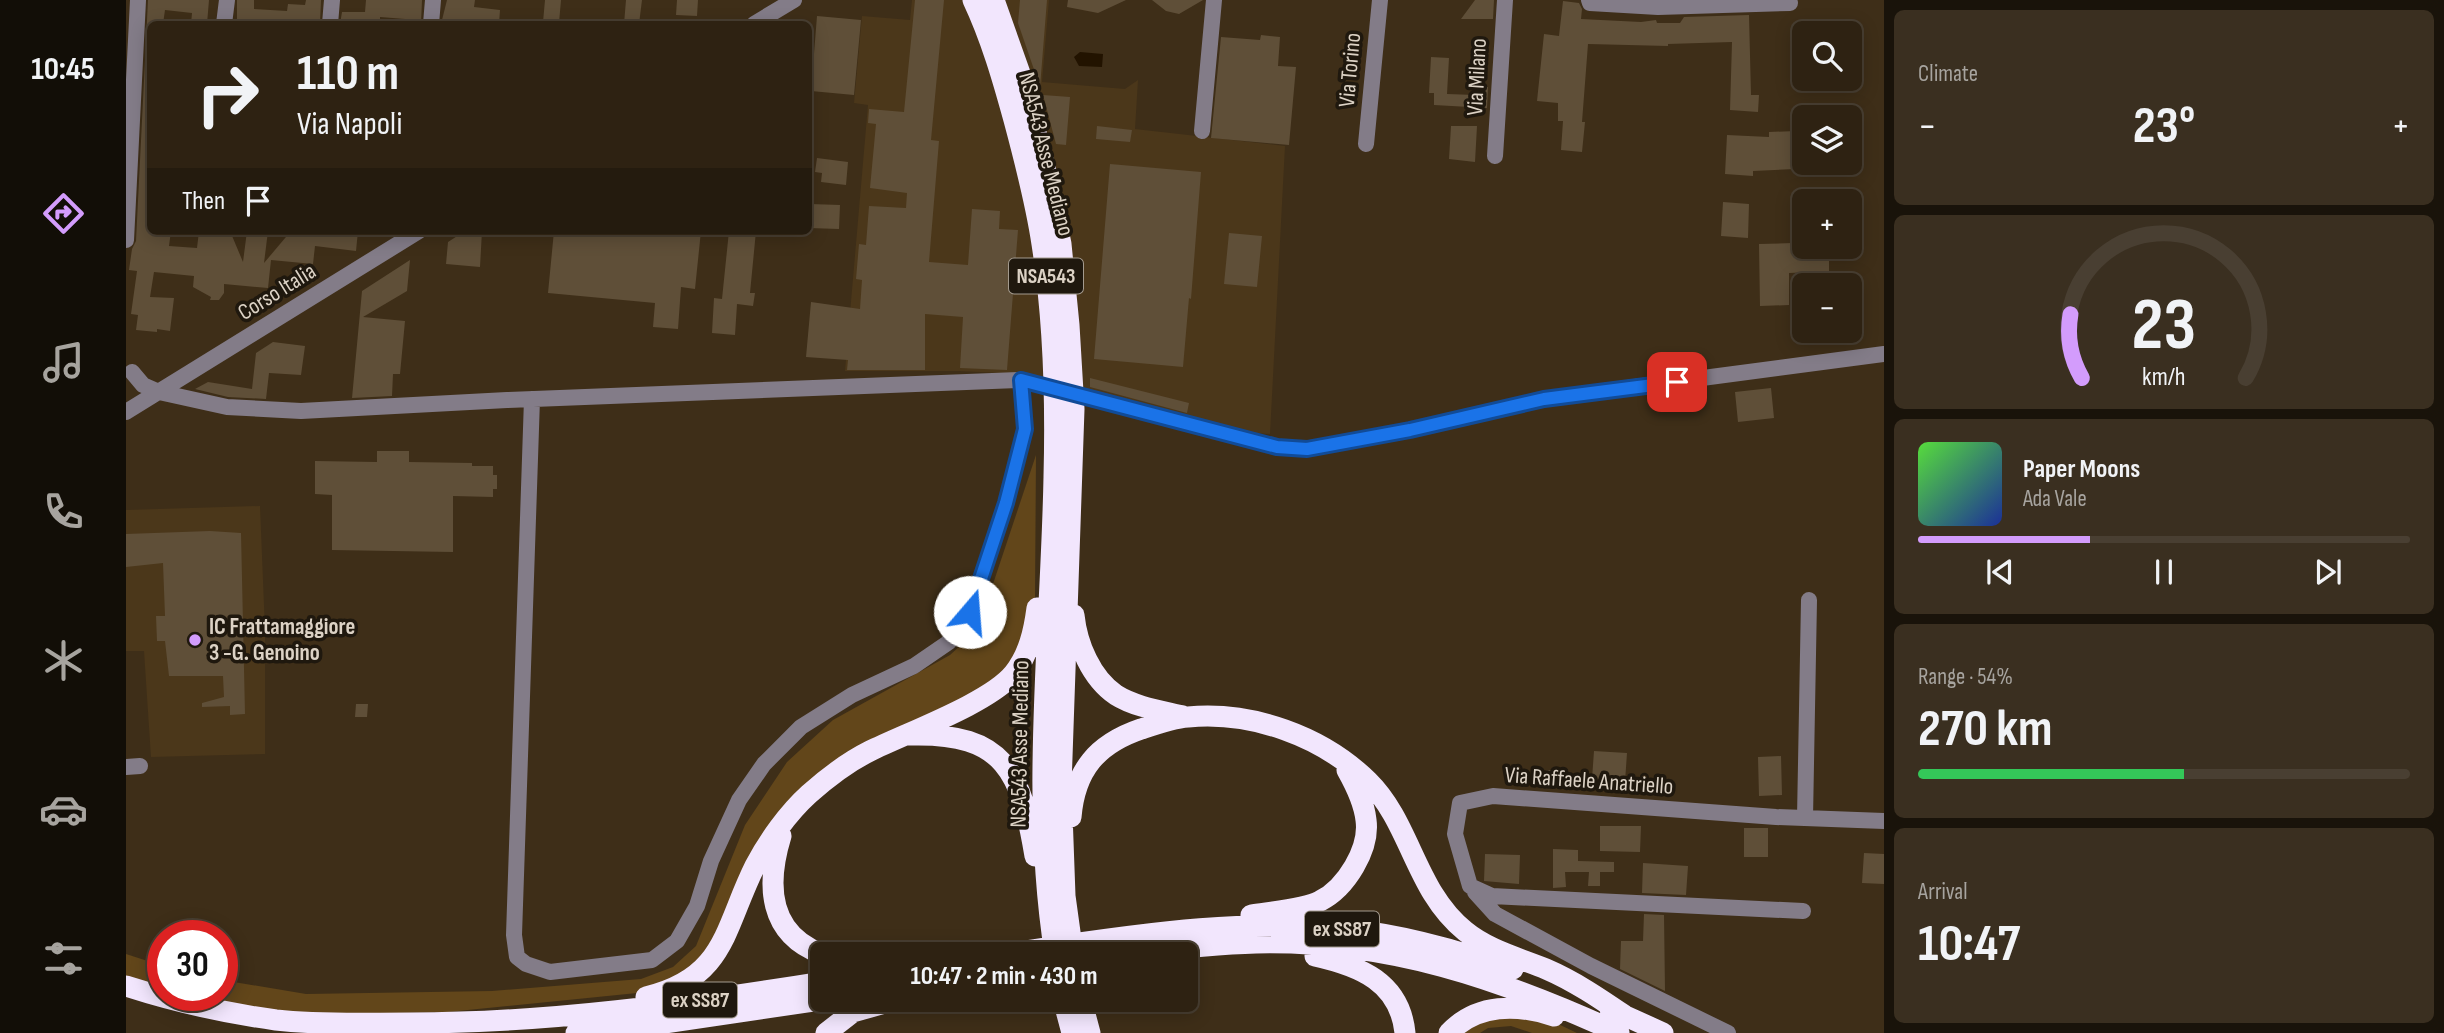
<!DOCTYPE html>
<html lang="en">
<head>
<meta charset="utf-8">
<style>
  :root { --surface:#2e2212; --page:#3a2f20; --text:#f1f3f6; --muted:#a7a49f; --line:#493f32; --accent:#d39cfc }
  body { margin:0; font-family:"Sofia Sans Condensed",sans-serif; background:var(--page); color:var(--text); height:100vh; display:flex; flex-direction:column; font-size:26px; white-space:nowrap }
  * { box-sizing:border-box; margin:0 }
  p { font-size:23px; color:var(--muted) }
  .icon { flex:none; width:38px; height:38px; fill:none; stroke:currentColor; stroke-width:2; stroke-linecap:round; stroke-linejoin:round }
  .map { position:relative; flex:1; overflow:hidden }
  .side { display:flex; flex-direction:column; gap:10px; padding:10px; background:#19130a; width:560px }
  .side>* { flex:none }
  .guide { position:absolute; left:21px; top:21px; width:665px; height:214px; border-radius:10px; box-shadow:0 4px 18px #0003,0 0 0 2px var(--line); background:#2e2212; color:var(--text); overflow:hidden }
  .controls { position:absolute; left:1666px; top:21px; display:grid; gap:14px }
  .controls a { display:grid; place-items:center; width:70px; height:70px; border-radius:10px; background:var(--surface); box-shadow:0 4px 18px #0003,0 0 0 2px var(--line); font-size:35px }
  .speed { position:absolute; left:21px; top:920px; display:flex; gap:14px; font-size:35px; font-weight:700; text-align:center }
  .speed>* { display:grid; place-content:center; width:91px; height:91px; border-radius:50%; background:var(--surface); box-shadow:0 4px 18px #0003,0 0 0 2px var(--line); line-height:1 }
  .speed .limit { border:10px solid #d22; background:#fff; color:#111 }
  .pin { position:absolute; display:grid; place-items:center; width:60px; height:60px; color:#fff; margin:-30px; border-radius:14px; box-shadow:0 4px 10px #0006 }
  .me { position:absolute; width:77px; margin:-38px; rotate:18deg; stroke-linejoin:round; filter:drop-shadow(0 0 5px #0008) }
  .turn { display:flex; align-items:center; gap:24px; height:147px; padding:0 35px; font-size:32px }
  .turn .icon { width:91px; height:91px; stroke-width:2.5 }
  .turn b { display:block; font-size:49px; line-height:60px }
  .then { display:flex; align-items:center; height:66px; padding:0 35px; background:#0003; gap:14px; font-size:26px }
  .big { font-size:52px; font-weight:700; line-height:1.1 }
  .side .widget { flex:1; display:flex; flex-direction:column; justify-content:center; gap:10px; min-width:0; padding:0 24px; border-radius:10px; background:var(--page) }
  .side .dial { align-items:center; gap:0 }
  .dial svg { height:182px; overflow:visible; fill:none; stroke:var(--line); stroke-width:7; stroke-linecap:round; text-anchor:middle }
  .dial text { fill:var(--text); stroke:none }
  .song { display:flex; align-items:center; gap:21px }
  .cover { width:84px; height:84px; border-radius:10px; background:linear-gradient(135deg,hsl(110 70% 55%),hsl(230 70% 35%)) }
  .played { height:7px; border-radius:4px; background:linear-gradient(90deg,var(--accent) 35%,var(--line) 35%) }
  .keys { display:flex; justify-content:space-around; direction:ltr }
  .heat { display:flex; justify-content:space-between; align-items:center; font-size:38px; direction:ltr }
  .charge { height:10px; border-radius:5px; background:linear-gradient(90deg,#34c759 54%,var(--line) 0) }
  .trip { position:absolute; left:684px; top:942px; width:388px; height:70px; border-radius:10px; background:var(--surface); box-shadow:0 4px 18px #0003,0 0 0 2px var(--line); font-weight:700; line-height:70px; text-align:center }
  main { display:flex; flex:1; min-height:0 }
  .tab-bar { display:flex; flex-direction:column; width:126px; justify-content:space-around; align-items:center; background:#120e07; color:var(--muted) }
  .tab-bar .icon { width:49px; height:49px }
  .tab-bar .on { color:var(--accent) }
  .tab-bar b { font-size:32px; color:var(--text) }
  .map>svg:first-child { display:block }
  .built { fill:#4b371a }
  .green { fill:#62461a }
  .water { fill:#221300 }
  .building { fill:#5f4f38 }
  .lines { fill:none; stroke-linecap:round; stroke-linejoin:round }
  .minor { stroke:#837c88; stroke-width:16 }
  .highway { stroke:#f2e6fd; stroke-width:21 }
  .route-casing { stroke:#114b97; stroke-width:18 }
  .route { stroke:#1a73e8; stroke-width:12 }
  .poi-dot { fill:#d39cfc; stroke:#1f180e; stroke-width:2.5 }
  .labels { text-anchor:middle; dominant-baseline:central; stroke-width:7; stroke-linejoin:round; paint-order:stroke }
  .shield { fill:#1f180e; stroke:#a39a8e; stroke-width:2 }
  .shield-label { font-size:21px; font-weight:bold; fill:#dcd2c5 }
  .street-label { font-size:23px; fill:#dcd2c5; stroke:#1f180e }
  .poi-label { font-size:23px; font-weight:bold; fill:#dcd2c5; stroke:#1f180e; text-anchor:start }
</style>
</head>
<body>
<main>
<nav class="tab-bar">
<b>10:45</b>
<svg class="icon on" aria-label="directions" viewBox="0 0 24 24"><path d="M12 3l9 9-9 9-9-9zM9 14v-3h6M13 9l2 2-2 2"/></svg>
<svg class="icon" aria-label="music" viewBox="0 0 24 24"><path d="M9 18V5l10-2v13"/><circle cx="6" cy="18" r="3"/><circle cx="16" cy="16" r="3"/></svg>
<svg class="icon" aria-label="phone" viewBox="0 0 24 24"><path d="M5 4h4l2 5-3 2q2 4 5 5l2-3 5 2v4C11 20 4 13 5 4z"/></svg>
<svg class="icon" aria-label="climate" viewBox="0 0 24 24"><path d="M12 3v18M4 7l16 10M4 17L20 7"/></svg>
<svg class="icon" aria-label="car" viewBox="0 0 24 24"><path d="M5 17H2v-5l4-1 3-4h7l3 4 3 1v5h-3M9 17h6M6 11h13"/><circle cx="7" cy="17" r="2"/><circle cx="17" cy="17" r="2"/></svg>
<svg class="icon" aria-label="filters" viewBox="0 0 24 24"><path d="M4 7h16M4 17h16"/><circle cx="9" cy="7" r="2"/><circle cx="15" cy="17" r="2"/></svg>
</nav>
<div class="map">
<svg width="1758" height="1033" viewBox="0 0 1758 1033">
  <rect width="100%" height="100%" fill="#3e2e18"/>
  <!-- built -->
  <path class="built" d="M786,0h137l-7,82 83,7 13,-9 -3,49 150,17 -15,288 -20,-1 -227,-59 -65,-3h-113l23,-266 -14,-2 8,-87 48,4z
    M134,506l5,124v124l-114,3 -7,-106h-18v-141z"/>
  <!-- green -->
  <path class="green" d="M910,455l-1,143 -24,70 -30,27 -188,102 -86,162 -60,33 -199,20 -147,3 -111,-19h32v-16l84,14 186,-3 149,-12 32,-12 23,-21 49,-121 42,-63 46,-42 117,-65 24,-22 11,-25z
    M0,954l37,12v22l-37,-11z
    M1369,1016l59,6 23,11h-45l-21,-7 -23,2 -8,5h-17l17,-12z"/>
  <!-- water -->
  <path class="water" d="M954,52l23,2 -1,13 -23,-1 -5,-9z"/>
  <!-- building -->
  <path class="building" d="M22,0h61l-2,24h-16l1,-11 -27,-3 -2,14h-13v207h21l-2,15 28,2 2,-17h31l13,31 4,-31h21l-4,32 27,-32h67l-2,20 -41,-5 -2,18 -42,-4 -3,28 -44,-4v9l-5,7h-9l1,-3 -18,-10 1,-11 -40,-4 -4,25 24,1 -4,33 -13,-2v3l-21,-2 2,-15 -7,-1 6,-43 -8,-1 3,-21 4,-8z
    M111,0h17v9l33,2 1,-7 17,1 1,-5h15l-1,24h-83z
    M240,0h56l-1,24h-16v-5l-25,-2v7h-40l2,-12h23z
    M321,0h28l-1,7 26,3 -1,14h-58z
    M419,0h16l-2,23 -16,-1z
    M500,0h16l-3,24h-15z
    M551,0h21l-1,16 -21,-1z
    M789,0h29l-13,140 8,1 -10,121 39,3 4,-56 28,2 -1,18 19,1 -11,140 -47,-2 3,-51 -38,-3v56h-78l1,-10 -42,-3 5,-55 49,7 2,-29 -6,-1 3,-35 7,1 3,-39 37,2 1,-15 -37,-5 6,-64 -8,-1 1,-14 35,3z
    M894,0h27l-7,87 -22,-64z
    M942,0h58l-28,13 -31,-6z
    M1026,0h51l-24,14 -13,-3z
    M1349,0h19l-1,19h-32z
    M1437,1l16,2 3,6 -1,10 60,3 15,-2 1,3h23l4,-6 65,-2 2,80h8l-1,17 -28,-2 2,-68 -64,2v2l-80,-2 -6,78h3l-3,30 -21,-2 2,-29h-5v-18l-21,-2 7,-67 15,2z
    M691,16l44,4 -7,75 -43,-4z
    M1135,35l19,2 -2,29 18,1 -7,78 -78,-7 10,-101 39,3z
    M1305,57l18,1 -2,36 28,1 1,-9 12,1 -1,21 -53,-3v-12h-5z
    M917,95l27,2 -4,48 -10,-1z
    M971,126l35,4 -2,12 -34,-3z
    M1325,126h26l-2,36 -26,-3z
    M1670,131l-1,38 -42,2v5l-28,-2 2,-39 42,2v-5z
    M691,158l31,4 -2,23 -25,-3 1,-9 -7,-1z
    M984,164l91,8 -10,127 -2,-1 -6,69 -89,-8z
    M1597,202l26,2 -1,34 -27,-2z
    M684,204l30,1 -1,24 -30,-1z
    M339,231h17l-2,36 -34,-3 2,-22z
    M428,231h147l-6,58 -14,-2 -3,42 -25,-2 2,-24 -107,-10z
    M603,231h27l-6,62h5l-2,13 -16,-2 -2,31 -23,-2 2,-35 8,1z
    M1103,233l33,3 -5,51 -33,-3z
    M1667,243v14h21v-10h15v38h-17v-13l-23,1v32l-29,1 -1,-62z
    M284,260l-3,31 -44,26 42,4 -5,53h-7l-1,22 -40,2 10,-107z
    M147,342l32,4 -4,29 -32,-2 -3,26 -38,-2 -33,-8 13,-7 44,7 4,-36z
    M964,378l99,25 -2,10 -97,-26z
    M1645,388l3,30 -36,4 -3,-30z
    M251,451h32v11l63,1v3h21v9h4v14h-4v8l-40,-1v56l-121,-2v-55l-17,-1v-33l62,1z
    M84,531l31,2 4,181 -15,1v-9l-28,1v-4l22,-6 -1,-21h-54l-4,-35h-8l-1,-25h9l-2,-53 -37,4v-33z
    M230,704h12l-1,13h-12z
    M1468,751l33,2 -2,29 -33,-3z
    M1655,756l1,39 -23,1 -1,-39z
    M1420,770h13v16h-13z
    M1474,826h41l-1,26 -40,-1z
    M1618,828h24v29h-24z
    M1427,849l25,1v11l36,1v10h-14v14h-12l1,-14h-24l1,15 -13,1z
    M1738,853l20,1v30l-22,-1z
    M1359,854l35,1 -1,29 -35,-3z
    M1517,863l45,3 -2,29 -44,-2z
    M1518,914l20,1 1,76 -45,-22 1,-28h22z"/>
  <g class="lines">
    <!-- minor -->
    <path class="minor" d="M1463,0l1,3 68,4 132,-4
      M98,24l3,-24
      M204,24l2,-24
      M305,24l2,-24
      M628,24l40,-24
      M1076,131l12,-131
      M1240,144l14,-144
      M1369,156l10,-156
      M0,240l12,-240
      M6,372l11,13 16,7 68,15 74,4 206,-11 514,-20 256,67 29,2 104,-19 134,-31 340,-45
      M406,399l-18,536 3,22 9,7 24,8 102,-12 25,-19 20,-35 14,-45 28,-61 25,-36 37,-37 51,-32 62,-29 35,-24 21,-30 36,-109 19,-74 -4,-49
      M0,412l293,-181
      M0,767l14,-1
      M1679,818l4,-218
      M1349,892l20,22 96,52 137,67
      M1677,911l-311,-15 -22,-10 -15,-52 5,-31 33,-7 283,21 108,4"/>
    <!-- highway -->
    <path class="highway" d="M847,0c18,38 30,80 41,120 11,41 22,83 28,124 12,77 14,156 12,233 -3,159 -24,319 1,477
      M868,0l28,79 23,88 16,77 8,81 5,84 -13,377 4,110 8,58
      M948,615c3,29 17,63 42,80 19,12 46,16 67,21
      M786,735c93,-2 109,37 123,121
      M945,817c4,-47 26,-73 70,-88 15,-5 32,-11 47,-12 64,-6 134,19 180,64 43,42 47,110 97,150 23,19 54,27 81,38 28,12 53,29 78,46
      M655,836c-15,49 -13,98 41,118
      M1125,915c18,-3 54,-6 69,-14 26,-13 50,-52 46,-81 -2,-18 -10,-34 -19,-50
      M879,954c121,-18 242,-39 364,-22 49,7 97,22 144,37
      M1003,954c42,-5 85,-10 127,-11 132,-3 245,36 363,90
      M1189,956c45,10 85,26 90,77
      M0,986c49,16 99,27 150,34 44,5 90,3 134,3 138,0 276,-19 412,-41
      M520,997c80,-19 78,-69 109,-131 13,-25 33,-53 54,-72 18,-16 39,-32 61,-43 36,-18 120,-48 144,-78 15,-19 20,-42 23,-65
      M937,999l9,34
      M955,999l9,34
      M1484,1009l53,24
      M450,1033l89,-10 162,-24
      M700,1033l27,-21 46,-13
      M1323,1033c28,-30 69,-29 105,-17"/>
  </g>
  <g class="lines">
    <defs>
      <path id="route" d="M844,612l36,-109 19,-74 -4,-49 256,67 30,2 103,-19 134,-31 133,-17"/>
    </defs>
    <!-- route casing -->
    <use href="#route" class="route-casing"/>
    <!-- route -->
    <use href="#route" class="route"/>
  </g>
  <!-- markers -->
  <circle class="poi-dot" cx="69" cy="640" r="7"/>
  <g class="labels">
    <!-- shield labels -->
    <g class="shield">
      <rect x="883" y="258.5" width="74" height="35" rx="5"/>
      <rect x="1179" y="911.5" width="74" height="35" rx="5"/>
      <rect x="537" y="982.5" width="74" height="35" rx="5"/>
    </g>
    <g class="shield-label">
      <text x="920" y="276">NSA543</text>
      <text x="1216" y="929">ex SS87</text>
      <text x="574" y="1000">ex SS87</text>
    </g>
    <!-- street labels -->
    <g class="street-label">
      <text transform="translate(1224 70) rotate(-85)">Via Torino</text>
      <text transform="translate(1351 77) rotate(-87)">Via Milano</text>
      <text transform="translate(920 154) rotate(76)">NSA543 Asse Mediano</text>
      <text transform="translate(151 292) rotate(-32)">Corso Italia</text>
      <text transform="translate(894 744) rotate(-89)">NSA543 Asse Mediano</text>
      <text transform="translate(1463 781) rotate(4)">Via Raffaele Anatriello</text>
    </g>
    <!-- poi labels -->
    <g class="poi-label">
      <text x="83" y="627">IC Frattamaggiore<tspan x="83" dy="26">3 -G. Genoino</tspan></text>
    </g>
  </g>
</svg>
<div class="controls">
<a><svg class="icon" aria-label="search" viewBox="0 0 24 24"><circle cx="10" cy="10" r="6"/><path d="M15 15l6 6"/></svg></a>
<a><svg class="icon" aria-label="layers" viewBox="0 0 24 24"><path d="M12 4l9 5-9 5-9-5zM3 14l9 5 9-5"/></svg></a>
<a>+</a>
<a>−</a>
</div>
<div class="speed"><div class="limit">30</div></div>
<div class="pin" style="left:1551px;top:382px;background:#d93025"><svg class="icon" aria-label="arrive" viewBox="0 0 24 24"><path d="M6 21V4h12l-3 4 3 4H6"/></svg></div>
<svg class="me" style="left:844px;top:612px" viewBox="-20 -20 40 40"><circle r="19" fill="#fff"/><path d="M0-13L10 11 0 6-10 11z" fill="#1a73e8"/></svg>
<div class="trip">10:47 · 2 min · 430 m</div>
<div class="guide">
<div class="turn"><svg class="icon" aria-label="right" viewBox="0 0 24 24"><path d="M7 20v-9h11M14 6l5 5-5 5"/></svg><div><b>110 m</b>Via Napoli</div></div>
<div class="then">Then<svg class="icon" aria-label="arrive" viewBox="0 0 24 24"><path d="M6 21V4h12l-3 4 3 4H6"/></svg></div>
</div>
</div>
<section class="side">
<div class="widget"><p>Climate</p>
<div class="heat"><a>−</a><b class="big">23°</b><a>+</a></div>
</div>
<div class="widget dial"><svg viewBox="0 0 100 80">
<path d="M14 69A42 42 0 1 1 86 69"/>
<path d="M14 69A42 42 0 0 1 9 41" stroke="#d39cfc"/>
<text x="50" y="56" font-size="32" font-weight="700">23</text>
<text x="50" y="72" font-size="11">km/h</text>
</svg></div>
<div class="widget">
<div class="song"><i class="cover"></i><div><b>Paper Moons</b><p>Ada Vale</p></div></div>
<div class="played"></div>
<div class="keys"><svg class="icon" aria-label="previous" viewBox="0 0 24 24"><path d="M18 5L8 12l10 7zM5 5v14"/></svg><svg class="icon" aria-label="pause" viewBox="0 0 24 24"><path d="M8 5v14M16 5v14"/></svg><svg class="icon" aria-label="next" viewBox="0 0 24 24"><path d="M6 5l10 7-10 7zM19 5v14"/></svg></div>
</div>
<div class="widget"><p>Range · 54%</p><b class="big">270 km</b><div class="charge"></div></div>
<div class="widget"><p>Arrival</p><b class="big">10:47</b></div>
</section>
</main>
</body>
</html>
